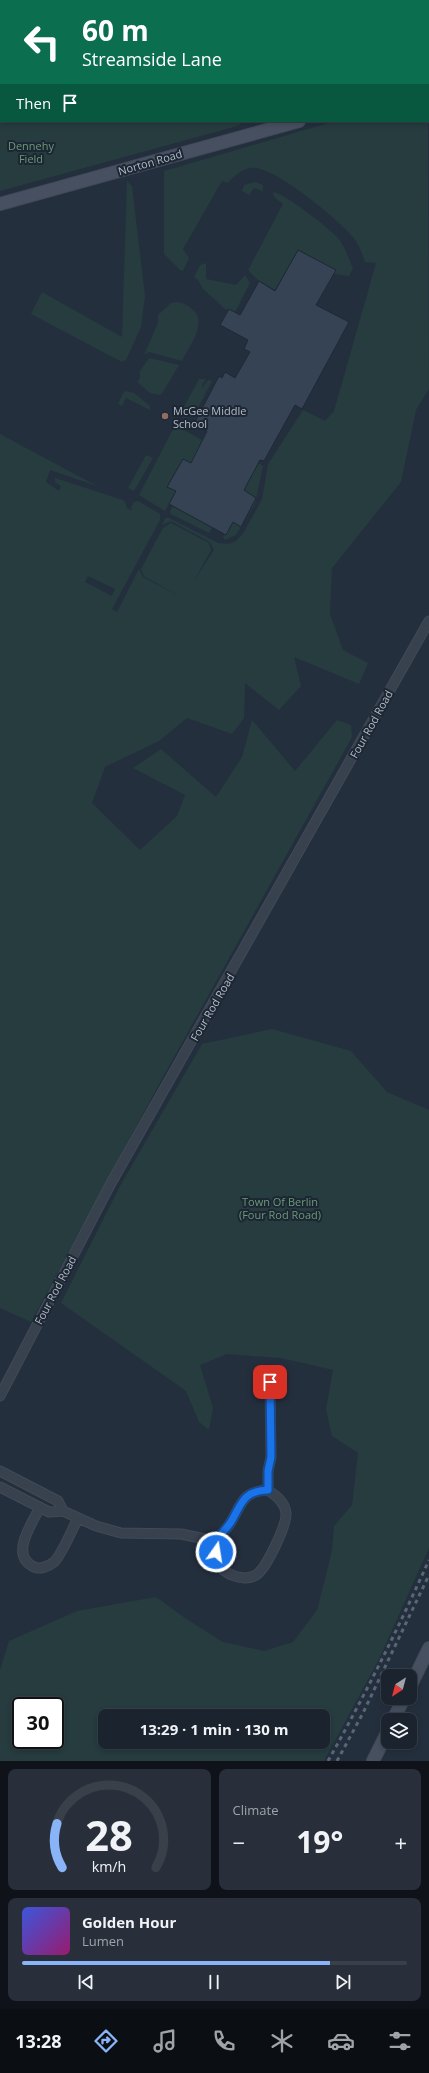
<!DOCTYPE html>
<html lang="en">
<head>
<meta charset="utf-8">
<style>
  :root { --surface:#1b232e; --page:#282f3a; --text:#f1f3f6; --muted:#a0a4aa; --line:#39404a; --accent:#8ab4f8 }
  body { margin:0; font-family:"Open Sans",sans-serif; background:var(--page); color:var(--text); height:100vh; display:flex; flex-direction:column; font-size:15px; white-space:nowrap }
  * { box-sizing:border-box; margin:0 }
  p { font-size:13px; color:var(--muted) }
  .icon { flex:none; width:22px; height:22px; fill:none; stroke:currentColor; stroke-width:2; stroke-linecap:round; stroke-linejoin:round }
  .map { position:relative; height:1761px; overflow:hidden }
  .panel { display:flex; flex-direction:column; gap:8px; padding:8px; background:#0f1319; flex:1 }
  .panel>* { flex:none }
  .hud { position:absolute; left:0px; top:0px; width:429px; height:122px; box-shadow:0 2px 6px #0003,0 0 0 1px var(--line); background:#0b6e4f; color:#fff; overflow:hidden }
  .needle { width:26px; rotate:216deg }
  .tools { position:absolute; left:381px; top:1669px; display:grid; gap:8px }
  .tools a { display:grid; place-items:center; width:36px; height:36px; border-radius:8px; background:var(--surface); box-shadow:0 2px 6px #0003,0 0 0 1px var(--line); font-size:20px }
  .speed { position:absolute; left:12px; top:1697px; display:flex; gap:8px; font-size:20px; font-weight:700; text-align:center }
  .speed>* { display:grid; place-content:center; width:52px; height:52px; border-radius:50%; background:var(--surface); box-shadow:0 2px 6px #0003,0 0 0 1px var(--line); line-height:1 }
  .speed .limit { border:2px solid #111; border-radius:6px; background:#fff; color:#111 }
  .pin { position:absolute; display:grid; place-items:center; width:34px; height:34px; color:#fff; margin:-17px; border-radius:8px; box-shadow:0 2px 6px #0006 }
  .me { position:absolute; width:44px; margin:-22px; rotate:13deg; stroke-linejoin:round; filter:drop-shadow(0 0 3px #0008) }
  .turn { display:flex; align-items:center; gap:14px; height:84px; padding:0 16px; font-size:18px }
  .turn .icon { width:52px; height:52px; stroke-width:2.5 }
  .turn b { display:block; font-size:28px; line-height:34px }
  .then { display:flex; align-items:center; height:38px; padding:0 16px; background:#0003; gap:8px; font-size:15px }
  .big { font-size:30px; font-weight:700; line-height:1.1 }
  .panel .widget { flex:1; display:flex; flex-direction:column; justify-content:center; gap:6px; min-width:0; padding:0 14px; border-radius:8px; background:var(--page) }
  .panel .dial { align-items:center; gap:0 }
  .dial svg { height:104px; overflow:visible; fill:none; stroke:var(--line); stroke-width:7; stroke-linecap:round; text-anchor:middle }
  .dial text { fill:var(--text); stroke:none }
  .song { display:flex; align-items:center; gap:12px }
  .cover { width:48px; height:48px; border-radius:6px; background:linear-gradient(135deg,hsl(230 70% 55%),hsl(320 70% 35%)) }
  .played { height:4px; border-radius:2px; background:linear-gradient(90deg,var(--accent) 80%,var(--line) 80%) }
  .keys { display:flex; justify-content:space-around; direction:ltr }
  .heat { display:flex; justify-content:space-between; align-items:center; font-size:22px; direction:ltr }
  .panel .tiles { flex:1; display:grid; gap:8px; grid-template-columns:1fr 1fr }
  .widget:last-child { grid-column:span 2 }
  .trip { position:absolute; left:98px; top:1709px; width:232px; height:40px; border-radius:8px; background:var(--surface); box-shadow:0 2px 6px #0003,0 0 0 1px var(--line); font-weight:700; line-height:40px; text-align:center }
  .dock { display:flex; height:64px; justify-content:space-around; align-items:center; background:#0b0e12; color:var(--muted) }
  .dock .icon { width:28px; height:28px }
  .dock .selected { color:var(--accent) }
  .dock b { font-size:18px; color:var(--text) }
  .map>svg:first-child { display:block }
  .green { fill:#263c3f; fill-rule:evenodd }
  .building { fill:#364354; stroke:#1f2835 }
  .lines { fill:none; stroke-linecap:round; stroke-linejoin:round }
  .street-casing { stroke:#414a57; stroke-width:11 }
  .secondary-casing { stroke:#414a57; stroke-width:14 }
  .street { stroke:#38414e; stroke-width:9 }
  .secondary { stroke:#465061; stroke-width:12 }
  .rail { stroke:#5a6575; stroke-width:3; stroke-dasharray:4 4; stroke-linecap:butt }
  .route-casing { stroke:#114b97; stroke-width:10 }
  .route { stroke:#1a73e8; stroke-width:7 }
  .education-dot { fill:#8d6e63; stroke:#1d2633; stroke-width:1.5 }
  .labels { text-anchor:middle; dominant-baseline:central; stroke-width:4; stroke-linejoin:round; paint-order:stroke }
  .park-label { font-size:11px; fill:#6b9a76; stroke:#1d2633 }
  .street-label { font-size:11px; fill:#b4bcc9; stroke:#1d2633 }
  .poi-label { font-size:11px; fill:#b4bcc9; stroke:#1d2633; text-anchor:start }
</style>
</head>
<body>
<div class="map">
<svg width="429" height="1761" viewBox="0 0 429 1761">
  <rect width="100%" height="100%" fill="#242f3e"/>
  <!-- green -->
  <path class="green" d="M0,0l24,1h-23v120h238l2,4 -241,66z
    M428,108l1,281 -13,21 -15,72 -69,86 -2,46 13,36 25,13 -9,21 -65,-27 7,29 -22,24 -34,-27 -1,35 -12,16 -45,-16 -28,23 -54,26 -13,36 48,47 37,-34 8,-21 -52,-27 28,-19 55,48 26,-40 10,-37 43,51 42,-51 14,5 1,12 -189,340 -132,245 -31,-14v-874l97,52 -47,-16 -4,12 13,9 2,-5 -6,-4v-4l68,22c5,4 1,9 9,10l-1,-3 3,-5 4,-1 22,13v6l-48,89 5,3 22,-43 4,8 38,20 -37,-21 -3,-7 22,-41 8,-5 38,20 2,7 -17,31 20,-31 -4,-8 -39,-21 -9,4 3,-7h4l49,25 10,1 8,-3 8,-9 18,-33 6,-35 35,-54 22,11 9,-10 42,-148 -11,-1c-3,-8 -6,-18 -12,-25 -14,-17 -82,-74 -103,-69 -9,2 -16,8 -22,15l-6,-2 -39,68 6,9 -6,13 -3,-1 -16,-16v-83l168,-49 96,-1zM88,576l27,13 -3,7 -27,-14z
    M127,181l5,5 13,110 -4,31 -15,33 -4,2 -91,-48 11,-22 80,45z
    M255,182l8,3v6l-9,-3 -5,7 -7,-4 2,-6z
    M273,192c10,0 57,37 65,46 7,9 11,20 15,31l-4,7 -15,-2 1,-4 -37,-20 -23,40 -17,-10 -10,-10 35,-66 -9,-7z
    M206,263v16l30,6 9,-10 5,8 -15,29 -10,-3 -22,-20 -5,-9 -4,-3 6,-12z
    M178,302c6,1 9,3 14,7 17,13 -3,37 -10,52l-33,-9 -5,3 14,-32v-8l13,-12z
    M149,358l30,7 -16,27 -3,3 -10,-2 -13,-11 3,-4v-7z
    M199,379h7l-4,6v3l6,-8 4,1 -14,27 -3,-1 -8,12 -8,-3z
    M126,391l8,2 16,13v4l-24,-12 -4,8 -4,-2 5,-11z
    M174,427l8,2 20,11 -4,8 5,3 -12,12 -8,-4 -16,28 9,4 -11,20 -26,-16z
    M146,455l7,3 -19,33 -6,-3z
    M258,463l5,3 -8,38 -19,31 -11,5 -2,-3 10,-15 8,5 15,-29 -12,-8z
    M173,506l40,21 -4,6 -38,-19 -1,-3z
    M272,1029l79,22 36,41 42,18v438l-50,111 -55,102h-324v-91l9,-29 68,-30 79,-14 29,21 38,24 41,9 29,-9 24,-32 15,-59 2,-25 18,-21 6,-52 -26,-17 -6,-27 7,-39 -52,-12 -54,-4 -27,11 13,43 -4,22 -10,-8 -13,-31 -125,-88 59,-117 82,-142zM21,1706h34v34h-34zM105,1716h218v26h-218z"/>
  <!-- building -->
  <path class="building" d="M298,250l38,20 -20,35 33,17 -47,87 -7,-4 -31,56 -4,-1 -16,30 12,8 -15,29 -8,-5 -7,13 -57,-31 7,-13 -9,-4 16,-28 8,4 16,-32 -13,-7 25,-48 3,2 3,-6 10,6 15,-26 -6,-3 4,-9 -28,-15 9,-16 11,6 19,-34 16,10z"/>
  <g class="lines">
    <defs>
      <path id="street" d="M0,1396l110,-211 319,-564
        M0,1471l58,30 5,10 -14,1 -49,-25
        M268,1490v-19l3,-14 -1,-75
        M40,1507c-8,17 -31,48 -6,60 6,3 15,-1 20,-5 7,-6 19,-34 24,-44
        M63,1511l33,15 25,7 60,1 34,7c1,7 0,16 3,22 6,12 26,19 38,12 10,-6 31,-50 30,-62 -1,-11 -10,-17 -18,-23 -25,1 -26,13 -37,32 -4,7 -11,13 -16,19"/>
      <path id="secondary" d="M428,97h1
        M0,204l299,-83
        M410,1687l19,-39
        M393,1720l11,-22
        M373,1761l15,-30"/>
    </defs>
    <!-- street casing -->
    <use href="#street" class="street-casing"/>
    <!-- secondary casing -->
    <use href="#secondary" class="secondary-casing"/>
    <!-- street -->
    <use href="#street" class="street"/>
    <!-- secondary -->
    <use href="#secondary" class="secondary"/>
    <!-- rail -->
    <path class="rail" d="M328,1761c37,-66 70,-132 101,-201
      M337,1761l26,-48 66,-138"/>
  </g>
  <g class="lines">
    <defs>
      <path id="route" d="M216,1552l-1,-10c5,-7 11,-13 16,-20 11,-19 12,-31 37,-32v-19l3,-14 -1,-75"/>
    </defs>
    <!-- route casing -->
    <use href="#route" class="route-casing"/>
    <!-- route -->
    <use href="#route" class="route"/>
  </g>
  <!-- markers -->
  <circle class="education-dot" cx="165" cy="416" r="4"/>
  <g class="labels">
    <!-- park labels -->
    <g class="park-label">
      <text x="31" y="145">Dennehy<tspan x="31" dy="13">Field</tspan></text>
      <text x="280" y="1201">Town Of Berlin<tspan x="280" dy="13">(Four Rod Road)</tspan></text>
    </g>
    <!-- street labels -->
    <g class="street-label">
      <text transform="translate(150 162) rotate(-16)">Norton Road</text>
      <text transform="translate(371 724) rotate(-61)">Four Rod Road</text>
      <text transform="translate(212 1007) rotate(-60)">Four Rod Road</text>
      <text transform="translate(55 1290) rotate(-62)">Four Rod Road</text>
    </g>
    <!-- poi labels -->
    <g class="poi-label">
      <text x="173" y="410">McGee Middle<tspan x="173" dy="13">School</tspan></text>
    </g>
  </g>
</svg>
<div class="tools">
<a><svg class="needle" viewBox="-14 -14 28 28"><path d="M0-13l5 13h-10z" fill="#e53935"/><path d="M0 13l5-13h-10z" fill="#a0a4aa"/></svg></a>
<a><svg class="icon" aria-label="layers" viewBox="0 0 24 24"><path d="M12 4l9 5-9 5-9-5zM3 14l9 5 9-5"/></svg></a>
</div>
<div class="speed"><div class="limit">30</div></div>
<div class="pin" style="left:270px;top:1382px;background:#d93025"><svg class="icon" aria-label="arrive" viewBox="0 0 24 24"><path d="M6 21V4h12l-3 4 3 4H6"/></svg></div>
<svg class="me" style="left:216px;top:1552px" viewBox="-20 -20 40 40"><circle r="17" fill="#1a73e8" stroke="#fff" stroke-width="3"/><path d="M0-11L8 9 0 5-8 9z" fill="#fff"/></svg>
<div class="trip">13:29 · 1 min · 130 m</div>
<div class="hud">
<div class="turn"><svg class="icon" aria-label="left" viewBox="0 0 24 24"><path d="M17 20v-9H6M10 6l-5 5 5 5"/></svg><div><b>60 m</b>Streamside Lane</div></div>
<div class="then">Then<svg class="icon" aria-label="arrive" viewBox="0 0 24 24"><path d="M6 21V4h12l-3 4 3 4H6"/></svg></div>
</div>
</div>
<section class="panel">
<div class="tiles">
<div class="widget dial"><svg viewBox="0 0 100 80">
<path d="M14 69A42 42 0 1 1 86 69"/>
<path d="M14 69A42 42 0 0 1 10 35" stroke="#8ab4f8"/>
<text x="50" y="56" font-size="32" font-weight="700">28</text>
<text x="50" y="72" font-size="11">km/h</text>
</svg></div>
<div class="widget"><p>Climate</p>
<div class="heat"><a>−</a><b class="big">19°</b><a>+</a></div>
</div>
<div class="widget">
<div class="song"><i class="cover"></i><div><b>Golden Hour</b><p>Lumen</p></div></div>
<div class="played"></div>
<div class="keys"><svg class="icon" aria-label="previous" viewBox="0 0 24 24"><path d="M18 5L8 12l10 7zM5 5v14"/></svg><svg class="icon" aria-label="pause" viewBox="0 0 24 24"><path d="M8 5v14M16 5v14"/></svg><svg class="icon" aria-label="next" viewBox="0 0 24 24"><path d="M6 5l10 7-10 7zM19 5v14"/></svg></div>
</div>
</div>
</section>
<nav class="dock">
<b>13:28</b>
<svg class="icon selected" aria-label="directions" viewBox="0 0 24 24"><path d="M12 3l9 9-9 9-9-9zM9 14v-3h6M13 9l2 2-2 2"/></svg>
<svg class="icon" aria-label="music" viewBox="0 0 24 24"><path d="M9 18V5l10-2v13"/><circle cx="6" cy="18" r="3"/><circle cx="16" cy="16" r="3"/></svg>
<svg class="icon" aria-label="phone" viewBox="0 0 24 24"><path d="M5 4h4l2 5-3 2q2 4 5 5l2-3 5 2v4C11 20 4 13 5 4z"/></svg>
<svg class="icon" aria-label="climate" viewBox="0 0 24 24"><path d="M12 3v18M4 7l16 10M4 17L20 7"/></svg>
<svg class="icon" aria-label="car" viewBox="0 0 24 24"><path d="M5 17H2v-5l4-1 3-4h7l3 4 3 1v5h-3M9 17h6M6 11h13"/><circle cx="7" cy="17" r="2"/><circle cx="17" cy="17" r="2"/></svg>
<svg class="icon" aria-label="filters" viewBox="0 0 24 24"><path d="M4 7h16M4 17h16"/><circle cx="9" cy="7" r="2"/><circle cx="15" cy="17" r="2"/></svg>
</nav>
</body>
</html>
